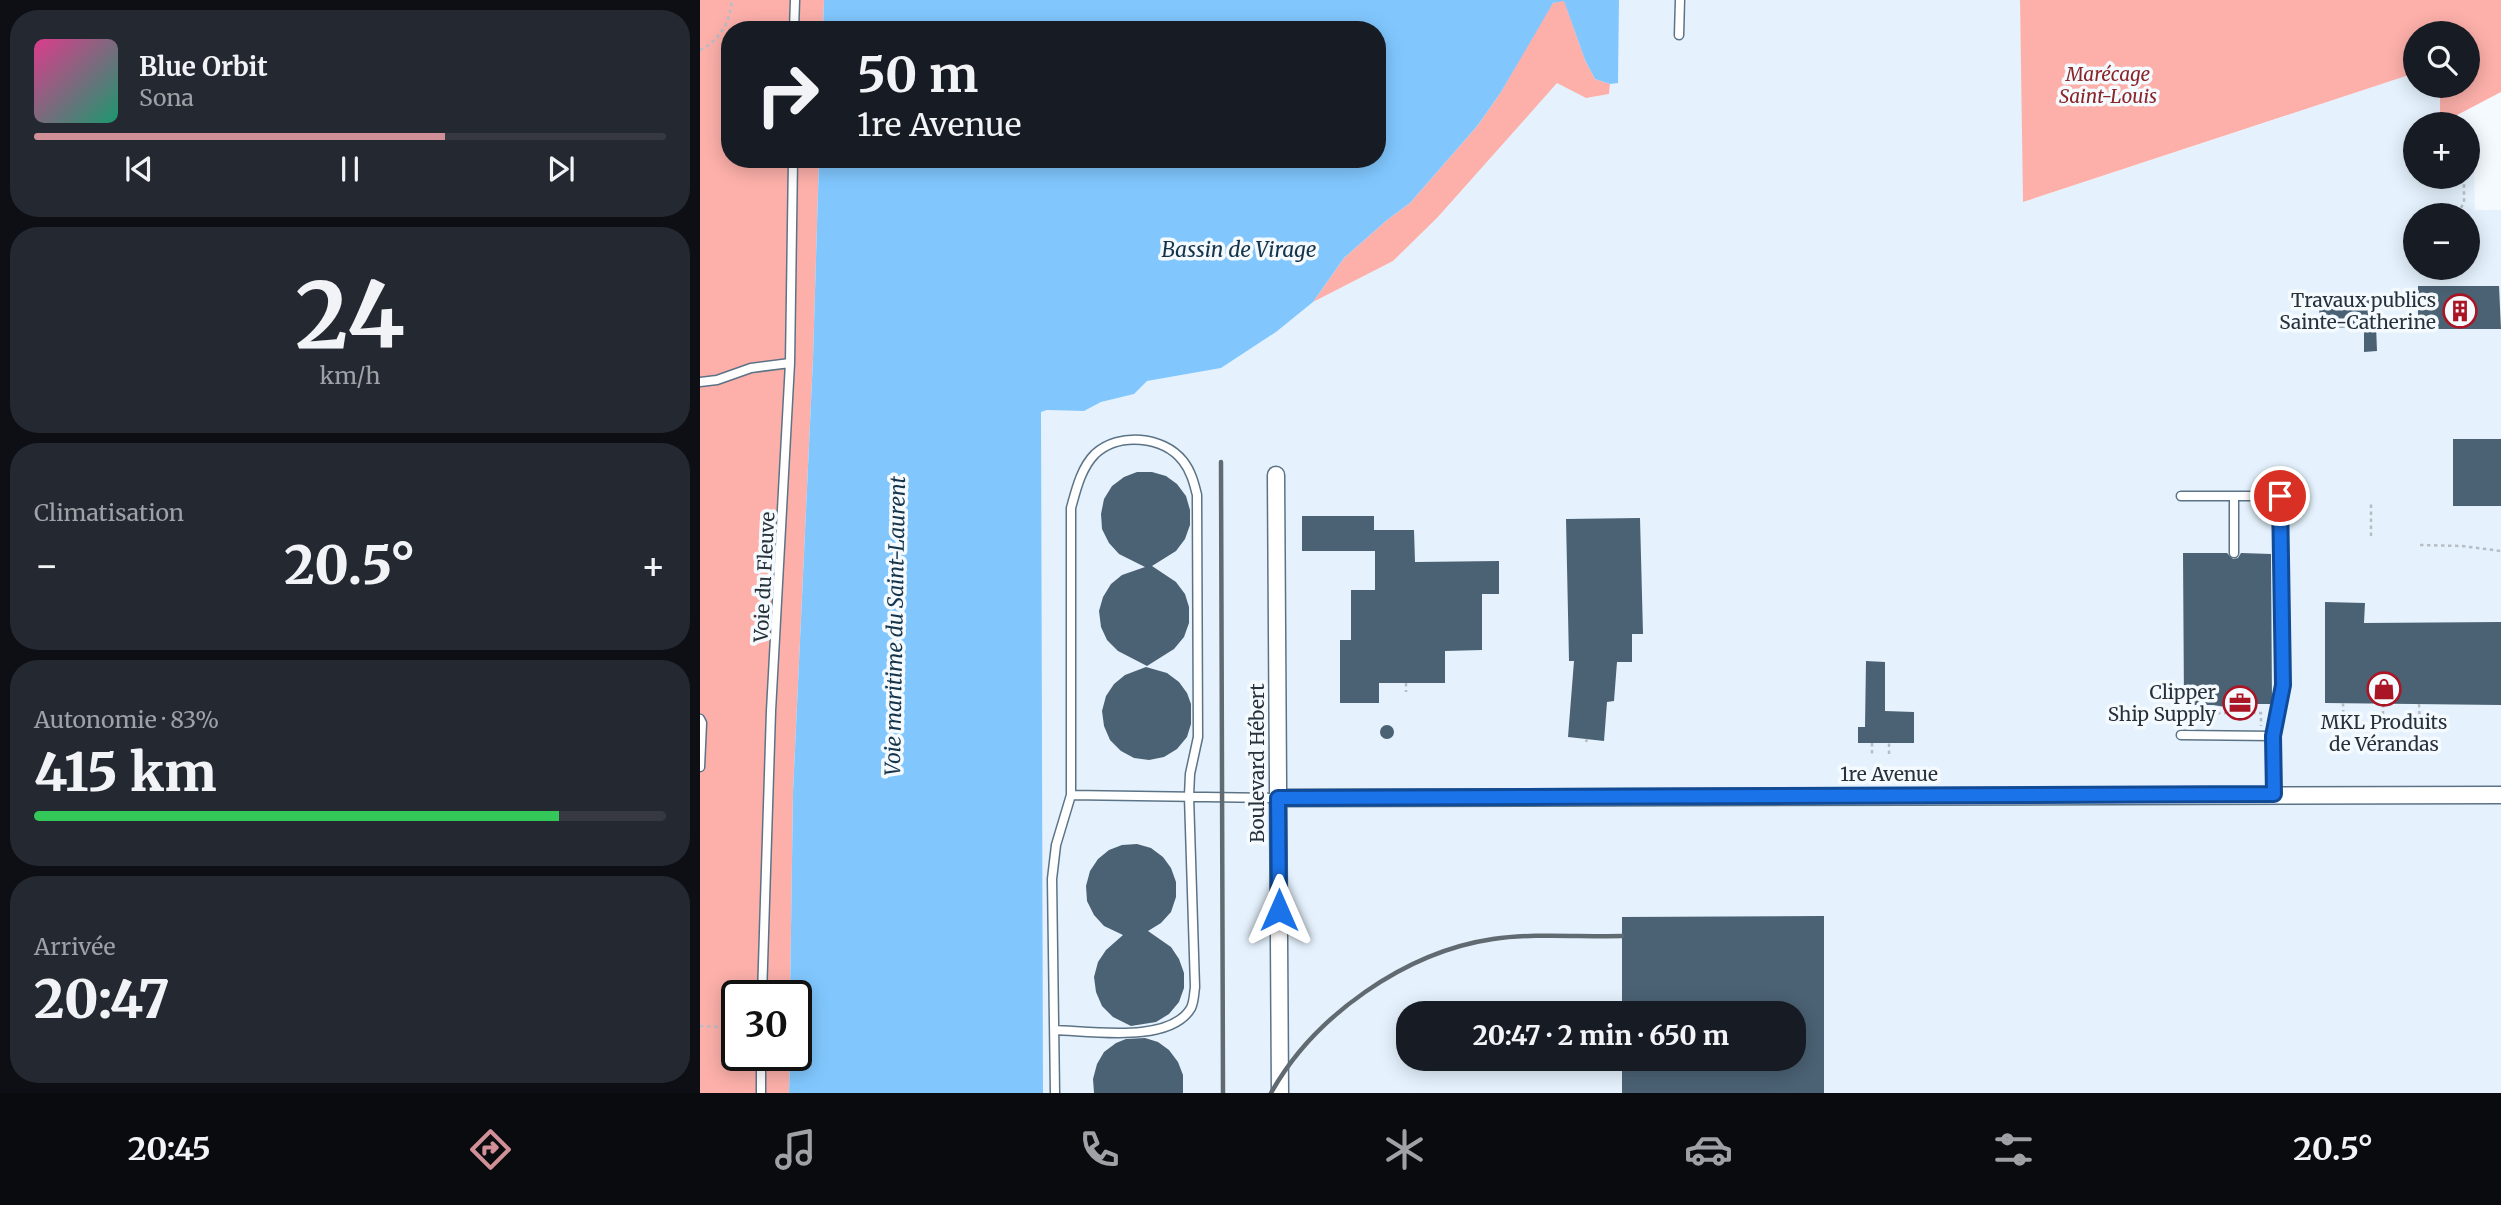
<!DOCTYPE html>
<html lang="fr">
<head>
<meta charset="utf-8">
<style>
  :root { --surface:#171b24; --page:#242831; --text:#f1f3f6; --muted:#9ea1a6; --line:#363941; --accent:#d18f98 }
  body { margin:0; font-family:Merriweather,serif; background:var(--page); color:var(--text); height:100vh; display:flex; flex-direction:column; font-size:26px; white-space:nowrap }
  * { box-sizing:border-box; margin:0 }
  p { font-size:23px; color:var(--muted) }
  .icon { flex:none; width:38px; height:38px; fill:none; stroke:currentColor; stroke-width:2; stroke-linecap:round; stroke-linejoin:round }
  .map { position:relative; flex:1; overflow:hidden }
  .side { display:flex; flex-direction:column; gap:10px; padding:10px; background:#0d0f14; width:700px }
  .side>* { flex:none }
  .banner { position:absolute; left:21px; top:21px; width:665px; height:147px; border-radius:28px; box-shadow:0 4px 18px #0003; background:#171b24; color:var(--text); overflow:hidden }
  .controls { position:absolute; left:1703px; top:21px; display:grid; gap:14px }
  .controls a { display:grid; place-items:center; width:77px; height:77px; border-radius:50%; background:var(--surface); box-shadow:0 4px 18px #0003; font-size:35px }
  .speed { position:absolute; left:21px; top:980px; display:flex; gap:14px; font-size:35px; font-weight:700; text-align:center }
  .speed>* { display:grid; place-content:center; width:91px; height:91px; border-radius:50%; background:var(--surface); box-shadow:0 4px 18px #0003; line-height:1 }
  .speed .limit { border:4px solid #111; border-radius:10px; background:#fff; color:#111 }
  .pin { position:absolute; display:grid; place-items:center; width:60px; height:60px; color:#fff; margin:-30px; border:4px solid #fff; border-radius:50%; box-shadow:0 2px 7px #0007 }
  .me { position:absolute; width:77px; margin:-38px; rotate:0deg; stroke-linejoin:round; filter:drop-shadow(0 0 5px #0008) }
  .turn { display:flex; align-items:center; gap:24px; height:147px; padding:0 21px; font-size:32px }
  .turn .icon { width:91px; height:91px; stroke-width:2.5 }
  .turn b { display:block; font-size:49px; line-height:60px }
  .big { font-size:52px; font-weight:800; line-height:1.1 }
  .side .widget { flex:1; display:flex; flex-direction:column; justify-content:center; gap:10px; min-width:0; padding:0 24px; border-radius:28px; background:var(--page) }
  .side .dial { align-items:center; gap:0 }
  .dial b { font-size:91px; line-height:1 }
  .song { display:flex; align-items:center; gap:21px }
  .cover { width:84px; height:84px; border-radius:10px; background:linear-gradient(135deg,hsl(330 70% 55%),hsl(160 70% 35%)) }
  .played { height:7px; border-radius:4px; background:linear-gradient(90deg,var(--accent) 65%,var(--line) 65%) }
  .keys { display:flex; justify-content:space-around; direction:ltr }
  .heat { display:flex; justify-content:space-between; align-items:center; font-size:38px; direction:ltr }
  .charge { height:10px; border-radius:5px; background:linear-gradient(90deg,#34c759 83%,var(--line) 0) }
  .trip { position:absolute; left:696px; top:1001px; width:410px; height:70px; border-radius:28px; background:var(--surface); box-shadow:0 4px 18px #0003; font-weight:800; line-height:70px; text-align:center }
  .menu { display:flex; height:112px; justify-content:space-around; align-items:center; background:#090b0e; color:var(--muted) }
  .menu .icon { width:49px; height:49px }
  .menu .active { color:var(--accent) }
  .menu b { font-size:32px; color:var(--text) }
  main { display:flex; flex:1; min-height:0 }
  .map>svg:first-child { display:block }
  .built { fill:#e5f2fd; fill-rule:evenodd }
  .green { fill:#fdb0aa }
  .water { fill:#81c7fe }
  .building { fill:#4b6274 }
  .lines { fill:none; stroke-linecap:round; stroke-linejoin:round }
  .service-casing { stroke:#5c7386; stroke-width:11 }
  .minor-casing { stroke:#5c7386; stroke-width:19 }
  .path { stroke:#b7bdc4; stroke-width:2.5; stroke-dasharray:3.5 3.5; stroke-linecap:butt }
  .service { stroke:#fff; stroke-width:8 }
  .minor { stroke:#fff; stroke-width:16 }
  .rail { stroke:#616a71; stroke-width:4.5 }
  .route-casing { stroke:#114b97; stroke-width:18 }
  .route { stroke:#1a73e8; stroke-width:12 }
  .labels { text-anchor:middle; dominant-baseline:central; stroke-width:7; stroke-linejoin:round; paint-order:stroke }
  .park-label { font-size:19px; font-style:italic; fill:#8a2528; stroke:#f5faff }
  .poi-label { font-size:19px; fill:#27313a; stroke:#f5faff; text-anchor:end }
  .street-label { font-size:19px; fill:#27313a; stroke:#f5faff }
  .water-label { font-size:21px; font-style:italic; fill:#153349; stroke:#f5faff }
</style>
</head>
<body>
<main>
<section class="side">
<div class="widget">
<div class="song"><i class="cover"></i><div><b>Blue Orbit</b><p>Sona</p></div></div>
<div class="played"></div>
<div class="keys"><svg class="icon" aria-label="previous" viewBox="0 0 24 24"><path d="M18 5L8 12l10 7zM5 5v14"/></svg><svg class="icon" aria-label="pause" viewBox="0 0 24 24"><path d="M8 5v14M16 5v14"/></svg><svg class="icon" aria-label="next" viewBox="0 0 24 24"><path d="M6 5l10 7-10 7zM19 5v14"/></svg></div>
</div>
<div class="widget dial"><b>24</b><p>km/h</p></div>
<div class="widget"><p>Climatisation</p>
<div class="heat"><a>−</a><b class="big">20.5°</b><a>+</a></div>
</div>
<div class="widget"><p>Autonomie · 83%</p><b class="big">415 km</b><div class="charge"></div></div>
<div class="widget"><p>Arrivée</p><b class="big">20:47</b></div>
</section>
<div class="map">
<svg width="1801" height="1093" viewBox="0 0 1801 1093">
  <rect width="100%" height="100%" fill="#f5faff"/>
  <!-- built -->
  <path class="built" d="M919,0h55v14h11l2,-14h333l4,202 391,-129v13h25v38h-25v53h53v-8h6l1,41h26v883h-1460v-681l6,-2 37,1 17,-9 33,-8 13,-13 74,-13 55,-36 37,-30 80,-41 44,-43 120,-136 29,16 23,-4 1,-10 8,-2zM1715,215h53v53h-53zM709,1013h385v46h-385z"/>
  <!-- green -->
  <path class="green" d="M0,0h124l-1,30h-93v129h89l-6,199 -20,434 -3,204h-53v59h53l-1,38h-89z
    M864,0l21,60 10,19 15,5 -1,10 -23,4 -29,-15 -120,135 -44,43 -80,41 31,-44 43,-38 23,-17 68,-78 23,-33 46,-82 6,-7z
    M1320,0h481v92l-61,32v-38h28v-53h-53v40l-392,129z"/>
  <!-- water -->
  <path class="water" d="M124,0h795l-1,83 -8,1 -15,-5 -10,-19 -21,-59 -11,2 -52,89 -23,33 -68,78 -23,17 -43,38 -31,44 -37,30 -55,36 -74,13 -13,13 -33,8 -17,9 -37,-1 -6,2 2,681h-254l1,-38h6v-59h-6l3,-204 20,-434 6,-199h558v-129h-554z"/>
  <!-- building -->
  <path class="building" d="M1718,286h81l2,43h-83z
    M1675,300l2,51 -13,1v-25l-44,1 -1,-26z
    M1753,439h48v67h-48z
    M437,472h15l14,4 11,8 9,12 4,14v15l-5,14 -9,12 -24,15 24,16 9,12 4,13v16l-5,14 -10,12 -27,17 -29,-15 -11,-11 -6,-13 -2,-16 4,-14 8,-13 11,-9 23,-8 -26,-13 -10,-11 -7,-14 -1,-15 3,-15 8,-13 12,-9z
    M602,516h72v14h40l1,32 84,-1v33h-17v56l-37,1v32h-66v20h-39v-63h11v-50h24v-39h-73z
    M940,518l3,116h-11v28h-15l-3,39 -7,1 -3,39 -36,-4 6,-76h-5l-3,-142z
    M1483,553h44l6,6 5,-1 3,-5 30,1 1,150h-28v6l-31,-5h-29z
    M1625,602l40,1 -1,20 137,-1v83l-176,-2z
    M1166,661l19,1v49l29,1v31h-56v-16h7z
    M446,667l21,6 12,9 8,11 4,11v20l-4,13 -10,12 -13,8 -15,3 -15,-2 -13,-7 -11,-11 -6,-14 -2,-15 4,-15 8,-12 11,-9z
    M680 732a7 7 0 1 1 14 0a7 7 0 1 1-14 0Z
    M437,844l14,4 12,9 8,11 5,14v15l-5,15 -10,11 -13,8 23,16 8,12 5,14v15l-5,14 -10,12 -13,8 -25,4 -18,-9 -11,-11 -6,-14 -2,-15 4,-15 8,-12 17,-15 -19,-9 -10,-11 -7,-14 -1,-15 4,-15 8,-12 11,-9 13,-5z
    M1124,916v177h-202v-34h172v-46h-172v-96z
    M445,1038l13,4 11,8 9,12 5,13v18h-89l-1,-14 4,-15 7,-12 12,-9 10,-4z"/>
  <g class="lines">
    <defs>
      <path id="service" d="M94,30l1,-30
        M979,35l1,-35
        M0,382l17,-2 34,-12 39,-5
        M1481,496h53
        M1534,553v-57h46l3,189 -10,51
        M0,719l2,4 -2,44
        M1481,735l92,1 2,58
        M371,795l207,3
        M62,996l9,-285 19,-348 3,-204
        M355,1030c36,1 115,14 136,-22 3,-6 3,-14 4,-21l-6,-191 1,-22 8,-37 -1,-242c-3,-12 -6,-24 -14,-34 -20,-25 -64,-29 -88,-7 -14,14 -19,36 -24,54v287l-15,50 -4,34 3,214
        M61,1093v-38"/>
      <path id="minor" d="M576,475l4,618
        M578,798l1223,-3"/>
    </defs>
    <!-- service casing -->
    <use href="#service" class="service-casing"/>
    <!-- minor casing -->
    <use href="#minor" class="minor-casing"/>
    <!-- path -->
    <path class="path" d="M0,50c20,-9 30,-29 32,-50
      M1761,215v-7l3,-6v-19
      M1671,536v-34
      M1720,545l42,1 39,5
      M706,683v9
      M1481,687l-1,26h81v13
      M1643,703l1,27
      M1683,704v25
      M1719,704l1,25
      M886,742l1,-3
      M1172,743v11
      M1189,754v-11
      M0,1026l20,1 17,-3"/>
    <!-- service -->
    <use href="#service" class="service"/>
    <!-- minor -->
    <use href="#minor" class="minor"/>
    <!-- rail -->
    <path class="rail" d="M521,462l2,631
      M571,1093c43,-77 134,-141 222,-154 42,-6 87,-2 129,-3"/>
  </g>
  <g class="lines">
    <defs>
      <path id="route" d="M579,910l-1,-112 996,-4 -1,-58 10,-51 -3,-189"/>
    </defs>
    <!-- route casing -->
    <use href="#route" class="route-casing"/>
    <!-- route -->
    <use href="#route" class="route"/>
  </g>
  <!-- icons -->
  <defs>
    <symbol id="building-ring" viewBox="-11 -11 22 22"><circle r="9.5" fill="#f5faff" stroke="#aa1525" stroke-width="1.5"/><path d="M-4-6H4V6H1V3H-1V6H-4ZM-2.5-4.3h1.7v1.8h-1.7ZM.8-4.3h1.7v1.8H.8ZM-2.5-1h1.7V.8h-1.7ZM.8-1h1.7V.8H.8Z" fill="#aa1525"/></symbol>
    <symbol id="shop-ring" viewBox="-11 -11 22 22"><circle r="9.5" fill="#f5faff" stroke="#aa1525" stroke-width="1.5"/><path d="M-5-2.5h2.3a2.7 3.5 0 0 1 5.4 0H5L5.5 6h-11ZM-1.5-2.5h3a1.5 2.3 0 0 0-3 0Z" fill="#aa1525"/></symbol>
    <symbol id="office-ring" viewBox="-11 -11 22 22"><circle r="9.5" fill="#f5faff" stroke="#aa1525" stroke-width="1.5"/><path d="M-6-3h4V-5.5h4V-3h4V5H-6ZM-1-4.5V-3h2v-1.5ZM-6 0V1H6V0Z" fill="#aa1525"/></symbol>
  </defs>
  <g fill-rule="evenodd">
    <use href="#building-ring" x="1741" y="292" width="38" height="38"/>
    <use href="#shop-ring" x="1665" y="670" width="38" height="38"/>
    <use href="#office-ring" x="1521" y="684" width="38" height="38"/>
  </g>
  <g class="labels">
    <!-- park labels -->
    <g class="park-label">
      <text x="1408" y="74">Marécage<tspan x="1408" dy="22">Saint-Louis</tspan></text>
    </g>
    <!-- poi labels -->
    <g class="poi-label">
      <text x="1736" y="300">Travaux publics<tspan x="1736" dy="22">Sainte-Catherine</tspan></text>
      <text x="1516" y="692">Clipper<tspan x="1516" dy="22">Ship Supply</tspan></text>
      <text x="1684" y="722" text-anchor="middle">MKL Produits<tspan x="1684" dy="22">de Vérandas</tspan></text>
    </g>
    <!-- street labels -->
    <g class="street-label">
      <text transform="translate(64 577) rotate(-87)">Voie du Fleuve</text>
      <text transform="translate(557 763) rotate(-90)">Boulevard Hébert</text>
      <text x="1189" y="774">1re Avenue</text>
    </g>
    <!-- water labels -->
    <g class="water-label">
      <text x="539" y="249">Bassin de Virage</text>
      <text transform="translate(195 626) rotate(-89)">Voie maritime du Saint-Laurent</text>
    </g>
  </g>
</svg>
<div class="controls">
<a><svg class="icon" aria-label="search" viewBox="0 0 24 24"><circle cx="10" cy="10" r="6"/><path d="M15 15l6 6"/></svg></a>
<a>+</a>
<a>−</a>
</div>
<div class="speed"><div class="limit">30</div></div>
<div class="pin" style="left:1580px;top:496px;background:#d93025"><svg class="icon" aria-label="arrive" viewBox="0 0 24 24"><path d="M6 21V4h12l-3 4 3 4H6"/></svg></div>
<svg class="me" style="left:579px;top:910px" viewBox="-20 -20 40 40"><path d="M0-17L14 15 0 8-14 15z" fill="#1a73e8" stroke="#fff" stroke-width="4"/></svg>
<div class="trip">20:47 · 2 min · 650 m</div>
<div class="banner">
<div class="turn"><svg class="icon" aria-label="right" viewBox="0 0 24 24"><path d="M7 20v-9h11M14 6l5 5-5 5"/></svg><div><b>50 m</b>1re Avenue</div></div>
</div>
</div>
</main>
<nav class="menu">
<b>20:45</b>
<svg class="icon active" aria-label="directions" viewBox="0 0 24 24"><path d="M12 3l9 9-9 9-9-9zM9 14v-3h6M13 9l2 2-2 2"/></svg>
<svg class="icon" aria-label="music" viewBox="0 0 24 24"><path d="M9 18V5l10-2v13"/><circle cx="6" cy="18" r="3"/><circle cx="16" cy="16" r="3"/></svg>
<svg class="icon" aria-label="phone" viewBox="0 0 24 24"><path d="M5 4h4l2 5-3 2q2 4 5 5l2-3 5 2v4C11 20 4 13 5 4z"/></svg>
<svg class="icon" aria-label="climate" viewBox="0 0 24 24"><path d="M12 3v18M4 7l16 10M4 17L20 7"/></svg>
<svg class="icon" aria-label="car" viewBox="0 0 24 24"><path d="M5 17H2v-5l4-1 3-4h7l3 4 3 1v5h-3M9 17h6M6 11h13"/><circle cx="7" cy="17" r="2"/><circle cx="17" cy="17" r="2"/></svg>
<svg class="icon" aria-label="filters" viewBox="0 0 24 24"><path d="M4 7h16M4 17h16"/><circle cx="9" cy="7" r="2"/><circle cx="15" cy="17" r="2"/></svg>
<b>20.5°</b>
</nav>
</body>
</html>
